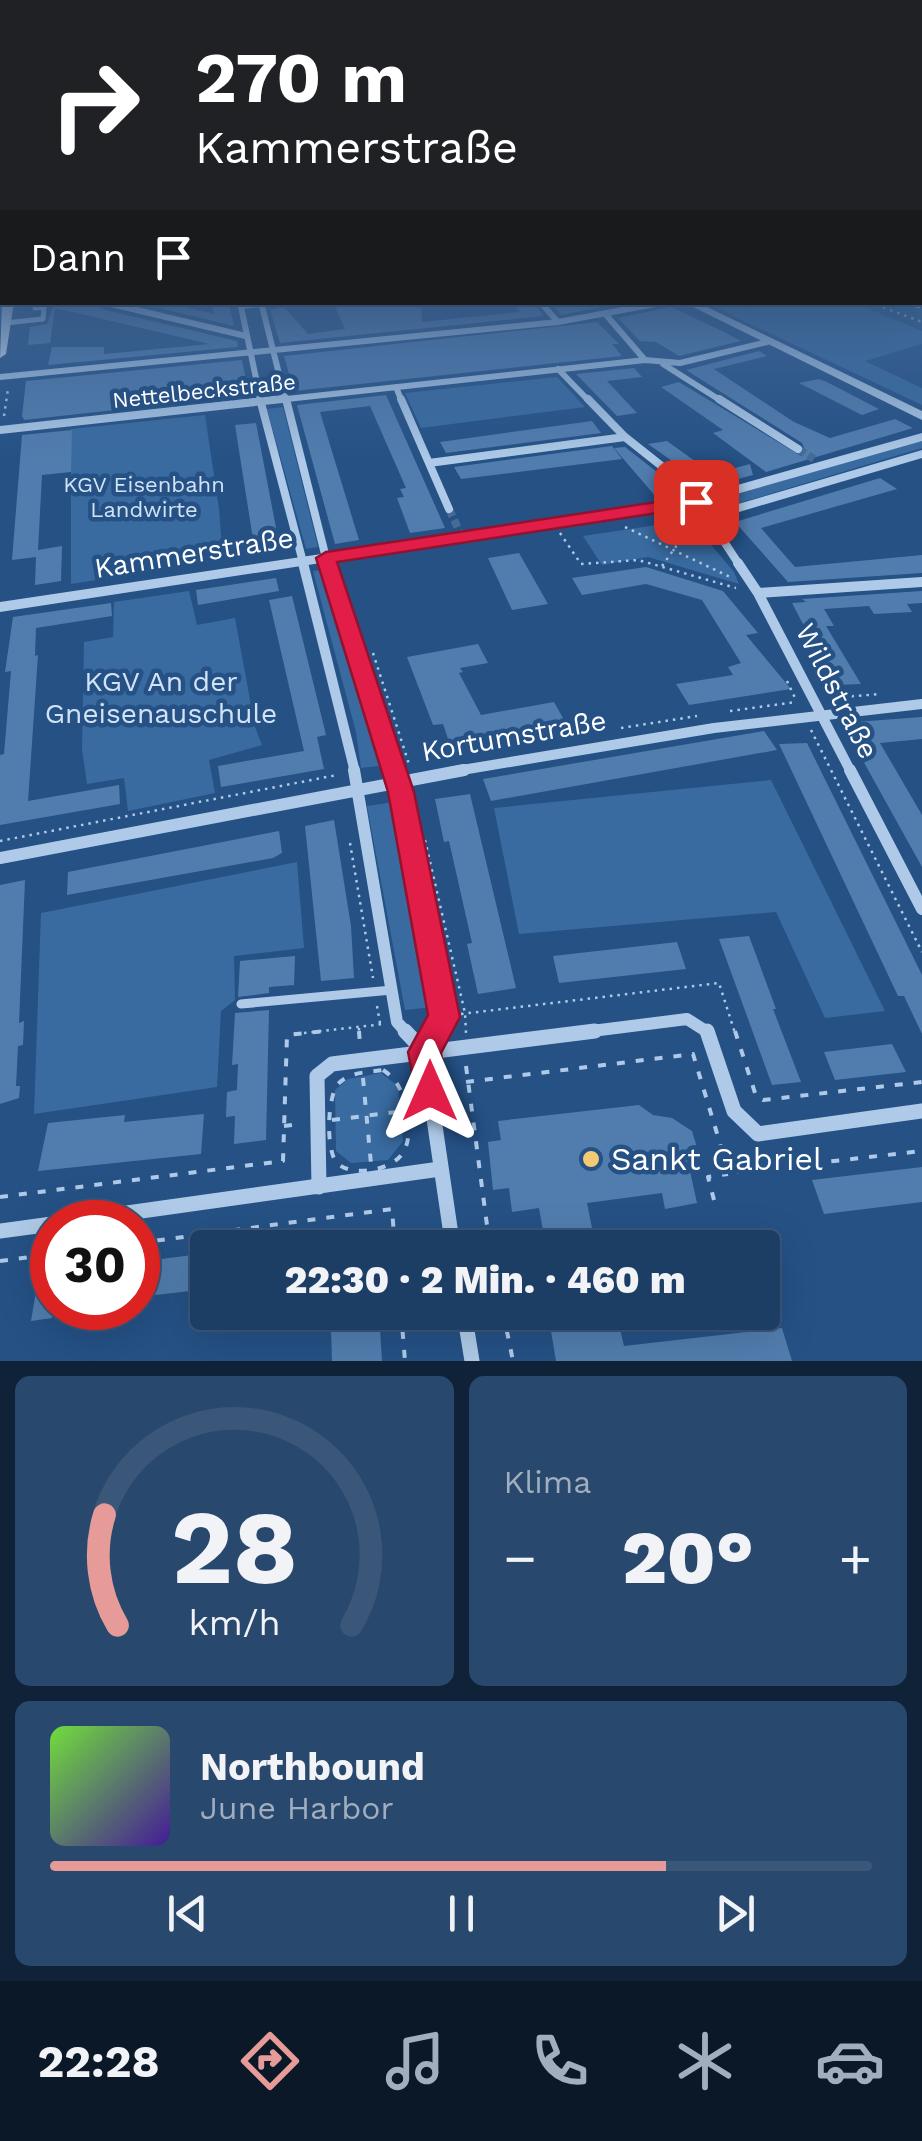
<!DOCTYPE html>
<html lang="de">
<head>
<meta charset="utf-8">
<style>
  :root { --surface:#1c3d64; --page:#29486d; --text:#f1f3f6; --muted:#a0aebf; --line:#3a5678; --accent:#e69b98 }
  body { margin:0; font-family:"Work Sans",sans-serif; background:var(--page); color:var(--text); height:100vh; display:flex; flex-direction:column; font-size:38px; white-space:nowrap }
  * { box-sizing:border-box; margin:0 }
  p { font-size:32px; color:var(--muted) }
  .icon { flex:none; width:55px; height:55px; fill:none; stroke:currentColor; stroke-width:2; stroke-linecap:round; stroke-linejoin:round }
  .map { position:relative; height:1361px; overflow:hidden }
  .details { display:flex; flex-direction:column; gap:15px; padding:15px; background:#0f2237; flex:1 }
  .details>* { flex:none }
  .guide { position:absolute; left:0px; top:0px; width:922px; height:305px; box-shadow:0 10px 40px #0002,0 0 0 2px var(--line); background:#202124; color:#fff; overflow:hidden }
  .speed { position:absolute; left:30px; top:1200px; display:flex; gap:20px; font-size:50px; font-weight:700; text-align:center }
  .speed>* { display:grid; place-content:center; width:130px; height:130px; border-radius:50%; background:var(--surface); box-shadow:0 10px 40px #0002,0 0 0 2px var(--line); line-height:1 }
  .speed .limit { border:15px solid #d22; background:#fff; color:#111 }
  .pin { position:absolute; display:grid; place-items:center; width:85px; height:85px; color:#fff; margin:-42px; border-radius:20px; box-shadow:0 5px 15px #0006 }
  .me { position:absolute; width:110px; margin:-55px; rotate:0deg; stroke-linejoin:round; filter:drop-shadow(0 0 8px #0008) }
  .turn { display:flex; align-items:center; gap:35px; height:210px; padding:0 30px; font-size:45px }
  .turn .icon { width:130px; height:130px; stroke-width:2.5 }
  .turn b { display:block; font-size:70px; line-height:85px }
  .then { display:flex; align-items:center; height:95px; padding:0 30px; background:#0003; gap:20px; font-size:38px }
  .big { font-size:75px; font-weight:800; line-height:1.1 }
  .details .card { flex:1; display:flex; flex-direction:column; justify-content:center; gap:15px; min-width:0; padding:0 35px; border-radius:15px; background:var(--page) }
  .details .dial { align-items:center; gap:0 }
  .dial svg { height:260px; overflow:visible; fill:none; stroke:var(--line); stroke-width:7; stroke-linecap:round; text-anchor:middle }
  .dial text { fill:var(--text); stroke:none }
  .song { display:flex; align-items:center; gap:30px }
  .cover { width:120px; height:120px; border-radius:15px; background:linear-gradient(135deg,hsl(100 70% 55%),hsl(260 70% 35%)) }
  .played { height:10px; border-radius:5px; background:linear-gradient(90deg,var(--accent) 75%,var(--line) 75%) }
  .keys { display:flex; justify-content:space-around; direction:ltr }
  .heat { display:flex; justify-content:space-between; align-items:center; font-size:55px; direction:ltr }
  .details .tiles { flex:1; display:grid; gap:15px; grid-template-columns:1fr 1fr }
  .card:last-child { grid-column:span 2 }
  .trip { position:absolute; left:190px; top:1230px; width:590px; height:100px; border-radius:10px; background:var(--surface); box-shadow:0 10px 40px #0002,0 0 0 2px var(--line); font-weight:800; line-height:100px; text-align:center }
  .menu { display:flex; height:160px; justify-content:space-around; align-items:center; background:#0b1828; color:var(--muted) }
  .menu .icon { width:70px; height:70px }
  .menu .on { color:var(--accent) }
  .menu b { font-size:45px; color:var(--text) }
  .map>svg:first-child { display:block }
  .green { fill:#396ba1 }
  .building { fill:#517dae }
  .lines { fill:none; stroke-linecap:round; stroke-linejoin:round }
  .minor-tunnel { stroke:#466b97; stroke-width:8; stroke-dasharray:8 4; stroke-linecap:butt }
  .path-far1 { stroke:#aecae8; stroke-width:2.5; stroke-dasharray:2.5 5; stroke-linecap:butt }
  .path { stroke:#aecae8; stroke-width:4; stroke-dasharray:8 11; stroke-linecap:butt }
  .service-far1 { stroke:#aecae8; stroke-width:5 }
  .service { stroke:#aecae8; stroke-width:9 }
  .minor-far4 { stroke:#aecae8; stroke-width:6 }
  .minor-far3 { stroke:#aecae8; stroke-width:8 }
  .minor-far2 { stroke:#aecae8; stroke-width:10 }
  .minor-far1 { stroke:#aecae8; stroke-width:12 }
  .minor { stroke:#aecae8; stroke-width:15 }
  .tertiary { fill:#aecae8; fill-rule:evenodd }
  .secondary { fill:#d8e6f7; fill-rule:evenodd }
  .rail { stroke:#fff; stroke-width:2.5; stroke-dasharray:11 5; stroke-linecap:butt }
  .route { fill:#e11d48; stroke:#92132f; stroke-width:2.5 }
  .poi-dot { fill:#f2ca72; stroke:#255185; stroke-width:4 }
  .labels { text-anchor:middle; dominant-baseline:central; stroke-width:9; stroke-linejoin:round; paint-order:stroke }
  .far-street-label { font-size:22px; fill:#fff; stroke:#255185 }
  .far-park-label { font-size:22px; fill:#d2e3f6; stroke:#255185 }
  .street-label { font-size:28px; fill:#fff; stroke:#255185 }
  .park-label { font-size:28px; fill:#d2e3f6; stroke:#255185 }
  .near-poi-label { font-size:32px; fill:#fff; stroke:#255185; text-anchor:start }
</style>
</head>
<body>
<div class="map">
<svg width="922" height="1361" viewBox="0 0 922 1361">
  <rect width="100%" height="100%" fill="#255185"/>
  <!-- green -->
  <path class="green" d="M706,303h42l-6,2 6,3 16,-5h90l68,28v13l-57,17 57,27v17z
    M557,377l28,30 -164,21 -16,-35z
    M283,407l35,140 -12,2 -39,-140z
    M205,415l14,94 4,51 -152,24v-155z
    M922,439v9l-199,60 -9,-7z
    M690,520l44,52 5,12 -91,-27 -46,8 -19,-29z
    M324,570l62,195 -25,3 -5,-36 -43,-161z
    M189,591l8,34 38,-7 20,109 7,18 -53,15 6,33 -87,18 -4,-33 -37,6 -5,-35 2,-107 29,-5 1,-35z
    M771,780l114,231 -60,7 -49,-106 -257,22 -25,-126z
    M395,802l38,205 -28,3 -38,-204z
    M297,862l7,86 -70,8 1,44 -14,11 -4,76 -183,27 7,-201z
    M381,1073l17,13 5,55 -15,19 -37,3 -15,-12 -1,-61 13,-11z"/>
  <!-- building -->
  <path class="building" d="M55,302h41l5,7 136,32 1,6 -190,18 4,-18h52v7l106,-10 -155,-36 -5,35 -22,2 2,-18 17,-3z
    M135,302h29l50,12 -2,-12h17l5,24z
    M333,302h88l1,20 99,-10 -9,-8 15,-2h6l11,14 -264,27 -10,-33 14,-3 24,27 37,-5z
    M550,302h76l-65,13z
    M671,307l53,25 17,9 -62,15 -23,-14 -16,-1 -22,-23z
    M597,322l22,22h-7l10,12 -328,35 -10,-35z
    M759,351l8,5 -53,13 80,53 36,16 65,-19 18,9 -147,44 -53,-39 10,-3 -62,-43 18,-5 122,74 4,-6 -3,-7 -116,-73z
    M242,360l5,25 -8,1 2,10 -217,24 -2,-4 4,-35z
    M634,368l8,9 -35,4 30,32 -20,3 -41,-42z
    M819,379l6,2 54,28 -17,6 -63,-32z
    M386,395l59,133 -35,5 -13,-35 7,-1 -4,-8 6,-1 -36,-82 -50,6 39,128 -24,4 -38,-139z
    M592,421l9,12 -155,20 -6,-11z
    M256,423l24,126 -25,3 -20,-127z
    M72,430l-1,42 -29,3 -4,75 24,-4 -1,35 -26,4 1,-28 -24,3 10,-125z
    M667,441l46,33 37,-10 3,11 -44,12 -61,-43z
    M612,446l10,13 -161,20 -7,-12z
    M625,447l32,25 18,22 -19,3 -42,-49z
    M880,478l17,11 -136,39 34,39 127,-12v18l-134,9 -53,-60z
    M519,553l29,51 -36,6 -24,-52z
    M646,567l77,24 35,42 -12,2 45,54 -102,16 -13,-21 57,-9 -5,-8 13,-4 -39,-63 -56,-16 -64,11 -10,-17z
    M276,578l3,13 -81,14 -2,-15z
    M922,591v12l-15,1 5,8 -38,2 -5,-8 -45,3 10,17h-8l35,58 -26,1 -43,-82 14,-1 -4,-3z
    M292,596l34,139 -9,2 7,32 -103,18 -3,-21 86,-15 -35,-151z
    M111,603l1,13 -76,12 -1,28 3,-1 -10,146 91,-16 1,19 -120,21v-70l4,-1 7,-83 -6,1 8,-55z
    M478,644l10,19 -28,5 3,4 -4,1 22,42 73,-13 14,25 -117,21 -8,-24 -10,1 -26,-68z
    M922,717v22l-42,4 42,72v52l-80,-144z
    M764,731l13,19 -286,51 -8,-22z
    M807,743l115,232v59l-18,-38h-6l-119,-252z
    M470,794l46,194 -38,6 -11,-50 5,-1 -23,-102 -5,1 -9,-43z
    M334,820l17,106 3,52 -33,3 -16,-155z
    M279,831l3,22 -9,5 -206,37 1,-23z
    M25,880l-6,143 5,-2 -1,24 -5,1 -2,40h4l-1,12 -19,6v-219z
    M749,936l27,73h-3l28,73 -29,3 -53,-146z
    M677,942l9,27 -127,14 -6,-27z
    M295,956l-1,29 -25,2v6l-31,4 2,-36z
    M269,1010l-3,130 -32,4 1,-28 -9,1 1,-25 10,-2 1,-26 -6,1 3,-52z
    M892,1044l14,28 -71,8 -11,-28z
    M639,1105l14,10 19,3 20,13 6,20 -9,16 8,36 -32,6 -3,-16 -75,10 9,45h-50l-7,-40 -27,4 -3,-24 -16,2 -5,-48 13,-2 -3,-19z
    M204,1114l-3,40 -163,17 10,-48 77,-8 -1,7z
    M922,1167v35l-98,12 -12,-34z
    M208,1253v36l-70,8v-35z
    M52,1271v47l-21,3 8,-48z
    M338,1312h41l3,49h-50l-1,-31 7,-1z
    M556,1312h60l8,34 158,-18 10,33h-236l-5,-30 8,-1z"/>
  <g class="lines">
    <!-- minor-tunnel -->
    <path class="minor-tunnel" d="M798,449l16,10
      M449,509l13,28"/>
    <!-- path-far1 -->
    <path class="path-far1" d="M869,302l53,20
      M4,416l4,-27
      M625,527l105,50
      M560,533l21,31 57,-4 98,28
      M662,566l20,-28 19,-10
      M373,653l36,111
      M787,681l9,19
      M829,698l52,-4
      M730,711l66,-9
      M621,728l76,-12
      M811,730l111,222
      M425,840l40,173 1,20
      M0,841l337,-66
      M350,843l23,135
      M377,1006l3,17
      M461,1014l258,-31 16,50
      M359,1028v5
      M304,1033l80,-9"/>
    <!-- path -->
    <path class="path" d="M359,1031l1,14
      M735,1031l21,65 7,4 159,-18
      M466,1066l24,182
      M383,1070c14,9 20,22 23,38 3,14 5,34 -4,46 -11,16 -48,23 -64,10 -13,-11 -11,-70 1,-81 11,-11 30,-11 44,-13z
      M363,1078l8,86
      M466,1082l227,-28 36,119 193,-22
      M332,1120l72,-9
      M284,1126l15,-2
      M0,1197l283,-36 4,-126 39,-4
      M714,1200l-6,-23 20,-3
      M138,1243l254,-34 3,39
      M0,1261l52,-7
      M401,1312l4,49
      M503,1312l10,49"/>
    <!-- service-far1 -->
    <path class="service-far1" d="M5,323l38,-4 1,-12 -9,1"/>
    <!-- service -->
    <path class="service" d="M241,1004l151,-14"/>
    <!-- minor-far4 -->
    <path class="minor-far4" d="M103,302l143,34
      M240,302l21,100
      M261,302l25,100
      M540,302l18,20
      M7,305l24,-3
      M241,306l39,-4
      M607,316l38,44
      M663,364l60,38
      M558,369l32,33
      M0,377l558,-55 108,-20
      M396,387l6,15
      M259,402l386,-42 35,3 87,-21"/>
    <!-- minor-far3 -->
    <path class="minor-far3" d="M260,399l44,167
      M286,399l42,167
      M401,399l48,110
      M588,399l37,38 63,50 9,15
      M719,399l79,50
      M0,430l282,-31
      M429,463l196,-26
      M706,514l34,52"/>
    <!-- minor-far2 -->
    <path class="minor-far2" d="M303,563l52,209
      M328,563l67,209
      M738,563l20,30 93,179
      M758,593l164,-11
      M450,772l264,-44 208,-24"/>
    <!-- minor-far1 -->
    <path class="minor-far1" d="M354,770l43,252 10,11
      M394,770l50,247 -9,16
      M850,770l72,139
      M0,858l464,-88
      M576,1033l111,-14 22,14"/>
    <!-- minor -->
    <path class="minor" d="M405,1031l19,20 29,197
      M707,1031l27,80 24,23 164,-23
      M424,1051l12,-20
      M319,1187l-2,-111 15,-12 263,-33
      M63,1222l377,-53
      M0,1231l52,-7
      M464,1312l8,49"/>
    <!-- tertiary -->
    <path class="tertiary" d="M683,302h14l225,109v9z
      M922,433v8l-217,62 5,6h11l201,-59v8l-200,59h-21l-8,-11 -693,106v-10l684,-102z"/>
    <!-- secondary -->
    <path class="secondary" d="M2,302h12l-8,52 -6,4z"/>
    <!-- rail -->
    <path class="rail" d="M910,302l12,7"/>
  </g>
  <!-- sky -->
  <linearGradient id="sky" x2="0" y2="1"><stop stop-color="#142d49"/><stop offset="0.59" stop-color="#406594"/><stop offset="1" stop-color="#406594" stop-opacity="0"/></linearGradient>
  <rect width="922" height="461" fill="url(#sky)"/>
  <!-- route -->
  <path class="route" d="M696,496l7,2v8l-366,56 77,230 46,225 -19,36 5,38 -5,11 -11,4 -12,-4 -10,-50 20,-37 -40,-223 -72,-234 10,-6z"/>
  <!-- markers -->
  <circle class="poi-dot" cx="591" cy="1159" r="10"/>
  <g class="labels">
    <!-- far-street labels -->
    <g class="far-street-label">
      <text transform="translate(204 391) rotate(-6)">Nettelbeckstraße</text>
    </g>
    <!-- far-park labels -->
    <g class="far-park-label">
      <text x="144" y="484">KGV Eisenbahn<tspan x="144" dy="25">Landwirte</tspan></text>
    </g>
    <!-- street labels -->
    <g class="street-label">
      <text transform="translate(194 553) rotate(-9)">Kammerstraße</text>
      <text transform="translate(837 691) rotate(63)">Wildstraße</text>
      <text transform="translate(514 736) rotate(-10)">Kortumstraße</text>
    </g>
    <!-- park labels -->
    <g class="park-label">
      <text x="161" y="681">KGV An der<tspan x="161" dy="32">Gneisenauschule</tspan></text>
    </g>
    <!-- near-poi labels -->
    <g class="near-poi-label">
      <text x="611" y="1159">Sankt Gabriel</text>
    </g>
  </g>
</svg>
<div class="speed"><div class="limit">30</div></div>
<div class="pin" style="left:696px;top:502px;background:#d93025"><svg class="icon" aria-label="arrive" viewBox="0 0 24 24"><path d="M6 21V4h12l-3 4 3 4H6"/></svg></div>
<svg class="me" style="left:430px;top:1091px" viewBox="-20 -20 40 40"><path d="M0-17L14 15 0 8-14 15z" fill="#e11d48" stroke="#fff" stroke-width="4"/></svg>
<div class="trip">22:30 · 2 Min. · 460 m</div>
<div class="guide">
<div class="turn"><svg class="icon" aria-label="right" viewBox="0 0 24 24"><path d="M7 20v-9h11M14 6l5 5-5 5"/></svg><div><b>270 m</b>Kammerstraße</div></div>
<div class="then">Dann<svg class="icon" aria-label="arrive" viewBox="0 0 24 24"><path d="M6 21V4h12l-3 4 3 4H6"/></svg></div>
</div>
</div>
<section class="details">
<div class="tiles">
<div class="card dial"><svg viewBox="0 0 100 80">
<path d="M14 69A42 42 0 1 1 86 69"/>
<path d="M14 69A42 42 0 0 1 10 35" stroke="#e69b98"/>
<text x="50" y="56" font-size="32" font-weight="700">28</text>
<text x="50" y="72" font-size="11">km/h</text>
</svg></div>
<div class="card"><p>Klima</p>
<div class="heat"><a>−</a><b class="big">20°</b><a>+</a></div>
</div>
<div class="card">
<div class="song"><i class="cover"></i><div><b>Northbound</b><p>June Harbor</p></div></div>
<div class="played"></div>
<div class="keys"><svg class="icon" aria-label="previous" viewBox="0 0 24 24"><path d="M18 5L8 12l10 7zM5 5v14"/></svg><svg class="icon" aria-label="pause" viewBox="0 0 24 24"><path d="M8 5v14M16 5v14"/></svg><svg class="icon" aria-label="next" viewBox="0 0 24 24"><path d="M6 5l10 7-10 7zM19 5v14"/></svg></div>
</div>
</div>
</section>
<nav class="menu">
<b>22:28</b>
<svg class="icon on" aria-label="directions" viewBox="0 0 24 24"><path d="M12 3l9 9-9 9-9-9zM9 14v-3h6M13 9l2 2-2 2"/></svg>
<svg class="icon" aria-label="music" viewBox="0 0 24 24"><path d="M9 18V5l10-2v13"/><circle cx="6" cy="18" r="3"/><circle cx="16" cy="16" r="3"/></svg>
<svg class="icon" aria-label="phone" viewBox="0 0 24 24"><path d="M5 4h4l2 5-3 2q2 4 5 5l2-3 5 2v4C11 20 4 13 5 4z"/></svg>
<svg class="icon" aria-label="climate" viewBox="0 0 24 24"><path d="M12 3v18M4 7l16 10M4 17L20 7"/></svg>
<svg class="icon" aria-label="car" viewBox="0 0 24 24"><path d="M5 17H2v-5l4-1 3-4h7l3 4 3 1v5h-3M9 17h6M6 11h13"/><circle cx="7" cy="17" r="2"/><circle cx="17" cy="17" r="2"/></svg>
</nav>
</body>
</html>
